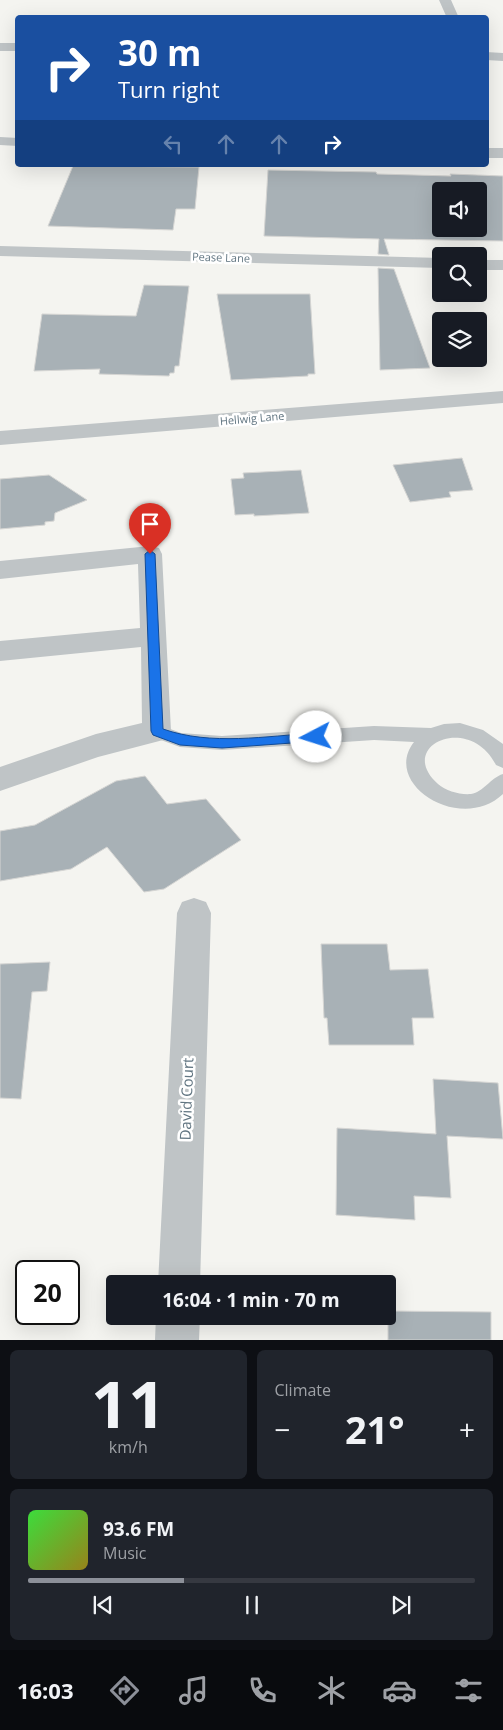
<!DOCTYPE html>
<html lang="en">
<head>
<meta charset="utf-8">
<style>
  :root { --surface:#171b24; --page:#20242c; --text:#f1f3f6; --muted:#9ea1a6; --line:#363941; --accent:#8c9099 }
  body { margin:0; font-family:"Open Sans",sans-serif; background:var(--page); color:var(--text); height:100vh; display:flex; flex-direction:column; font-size:19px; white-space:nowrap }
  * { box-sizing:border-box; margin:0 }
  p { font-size:16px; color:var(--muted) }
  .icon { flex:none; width:28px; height:28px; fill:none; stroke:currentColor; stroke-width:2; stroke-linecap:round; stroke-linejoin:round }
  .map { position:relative; height:1340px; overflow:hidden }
  .drawer { display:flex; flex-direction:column; gap:10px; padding:10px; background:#0d0f14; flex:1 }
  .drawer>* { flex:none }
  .banner { position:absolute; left:15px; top:15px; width:474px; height:152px; border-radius:5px; box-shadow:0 5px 20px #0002; background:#1a4fa0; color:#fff; overflow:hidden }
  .buttons { position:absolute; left:432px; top:182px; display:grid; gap:10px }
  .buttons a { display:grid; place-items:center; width:55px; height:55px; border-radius:5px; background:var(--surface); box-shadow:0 5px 20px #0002; font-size:25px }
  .speed { position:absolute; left:15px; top:1260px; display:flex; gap:10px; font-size:25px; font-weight:700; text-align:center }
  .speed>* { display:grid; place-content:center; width:65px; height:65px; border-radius:50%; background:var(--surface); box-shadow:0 5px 20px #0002; line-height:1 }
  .speed .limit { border:2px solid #111; border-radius:8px; background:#fff; color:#111 }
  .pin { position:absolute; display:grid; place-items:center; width:42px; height:42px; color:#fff; margin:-51px -21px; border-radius:50% 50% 50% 0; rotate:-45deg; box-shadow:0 0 5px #0007 }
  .pin .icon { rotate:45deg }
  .me { position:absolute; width:55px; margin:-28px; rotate:265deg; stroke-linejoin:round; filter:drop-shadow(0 0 4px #0008) }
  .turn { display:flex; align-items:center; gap:18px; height:105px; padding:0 20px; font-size:22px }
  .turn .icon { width:65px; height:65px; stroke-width:2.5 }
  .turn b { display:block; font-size:35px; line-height:42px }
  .lanes { display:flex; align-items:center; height:48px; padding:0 20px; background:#0003; justify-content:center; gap:25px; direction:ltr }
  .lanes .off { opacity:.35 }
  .big { font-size:38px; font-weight:700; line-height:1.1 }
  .drawer .tile { flex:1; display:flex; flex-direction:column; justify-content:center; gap:8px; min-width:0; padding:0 18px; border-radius:8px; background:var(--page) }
  .drawer .dial { align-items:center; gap:0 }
  .dial b { font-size:65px; line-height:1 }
  .song { display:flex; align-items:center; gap:15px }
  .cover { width:60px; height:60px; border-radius:8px; background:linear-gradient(135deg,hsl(120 70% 55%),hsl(50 70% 35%)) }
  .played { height:5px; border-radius:2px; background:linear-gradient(90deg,var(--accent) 35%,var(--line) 35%) }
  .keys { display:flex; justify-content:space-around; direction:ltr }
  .heat { display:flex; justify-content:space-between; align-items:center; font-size:28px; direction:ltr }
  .drawer .tiles { flex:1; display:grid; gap:10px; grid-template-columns:1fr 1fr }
  .tile:last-child { grid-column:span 2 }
  .trip { position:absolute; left:106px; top:1275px; width:290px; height:50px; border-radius:5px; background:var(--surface); box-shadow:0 5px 20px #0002; font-weight:700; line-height:50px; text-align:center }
  .menu { display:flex; height:80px; justify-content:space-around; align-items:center; background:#090b0e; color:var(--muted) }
  .menu .icon { width:35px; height:35px }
  .menu .current { color:var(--accent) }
  .menu b { font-size:22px; color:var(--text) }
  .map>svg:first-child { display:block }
  .building { fill:#a8b1b6; stroke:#d5d5d3; fill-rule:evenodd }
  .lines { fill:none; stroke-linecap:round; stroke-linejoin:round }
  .lane { fill:#bfc4c6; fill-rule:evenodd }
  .street { fill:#bfc4c6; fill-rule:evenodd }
  .route { fill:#1a73e8; stroke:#114b97 }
  .labels { text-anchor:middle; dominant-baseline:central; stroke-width:5; stroke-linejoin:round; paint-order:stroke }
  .far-street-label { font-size:11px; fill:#627682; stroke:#fff }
  .near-street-label { font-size:15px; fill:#627682; stroke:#fff }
</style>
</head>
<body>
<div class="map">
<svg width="503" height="1340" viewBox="0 0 503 1340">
  <rect width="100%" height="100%" fill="#f4f4f0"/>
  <!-- building -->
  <path class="building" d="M73,166l126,1 -4,42h-19l-3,21 -125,-4z
    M268,170l108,2 1,2 74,2 -1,-2 53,2v65l-119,-2 5,16 -11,-1 1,-15 -115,-3zM441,191h38v38h-38z
    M378,268l16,1 36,99 -50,2z
    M144,285l45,1 -10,80h-4l-1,7h-4l-1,3 -70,-2 1,-5 -66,2 8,-57 94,2z
    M217,294h93l5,80h-7v2l-77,4z
    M462,458l11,32 -24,2 2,5 -41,5 -17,-37z
    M301,470l8,43 -55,3v-2l-19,1 -4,-36 13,-1 -1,-5z
    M49,475l38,25 -32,13 -1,8 -9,1v3l-45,4v-50z
    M145,776l22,28 39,-5 35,41 -77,49 -20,3 -37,-45 -36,22 -71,12v-50l35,-6 81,-44z
    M321,944h66l3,26 38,-1 6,49h-22l2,27h-85l-2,-27h-3z
    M50,962l-3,29 -15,1 -11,107 -21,-1v-134z
    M433,1079l65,4 5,56 -56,-3 4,62 -37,-2 1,24 -79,-5 1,-87 99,6z
    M388,1311l103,1v28h-103z"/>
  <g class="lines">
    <!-- lane -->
    <path class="lane" d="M460,723l23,7 20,14v24l-7,-3c-27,-53 -101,-19 -58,19 8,7 22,11 33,10 13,-2 19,-16 32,-20v20c-42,40 -122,-10 -89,-52l-40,-2 -152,10 -42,-3 -30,-11 -2,-5 2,-5 7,-2 24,9 41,3 152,-10 57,2 13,-4z"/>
    <!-- street -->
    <path class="street" d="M439,0h12l8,18h-12z
      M0,43h18v8h-18z
      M486,52l17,1v8l-17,-1z
      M0,137l18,1v8l-18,-1z
      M486,148h17v10h-17z
      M0,246l441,12v10l-441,-12z
      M479,260h24v10h-24z
      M503,391v12l-503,42v-14z
      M150,546l9,2 3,6 9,177 -4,8 -69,18 -98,34v-24l96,-33 46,-11 -1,-76 -141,14v-20l140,-13 -2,-64 -138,15v-18z
      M194,898l12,4 5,11 -11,371h-42l19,-371 5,-11z
      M156,1316h44l-1,24h-44z"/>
  </g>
  <!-- route -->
  <path class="route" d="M150,550l5,4 8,175c48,17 103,7 153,4l4,1 2,3 -2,4 -98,7 -42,-3 -27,-10 -2,-4 -6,-177z"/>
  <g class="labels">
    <!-- far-street labels -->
    <g class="far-street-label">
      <text transform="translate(221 257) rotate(2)">Pease Lane</text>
      <text transform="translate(252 418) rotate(-5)">Hellwig Lane</text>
    </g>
    <!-- near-street labels -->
    <g class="near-street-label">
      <text transform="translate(186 1099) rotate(-88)">David Court</text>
    </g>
  </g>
</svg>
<div class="buttons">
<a><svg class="icon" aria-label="sound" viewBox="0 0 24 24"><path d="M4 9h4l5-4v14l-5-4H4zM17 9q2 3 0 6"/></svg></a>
<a><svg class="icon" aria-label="search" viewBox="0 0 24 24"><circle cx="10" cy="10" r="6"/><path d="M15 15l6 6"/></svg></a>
<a><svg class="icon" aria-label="layers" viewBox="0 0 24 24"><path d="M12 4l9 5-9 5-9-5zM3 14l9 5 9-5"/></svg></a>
</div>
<div class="speed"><div class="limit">20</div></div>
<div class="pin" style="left:150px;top:554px;background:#d93025"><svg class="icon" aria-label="arrive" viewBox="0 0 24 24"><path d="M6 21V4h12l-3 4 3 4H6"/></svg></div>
<svg class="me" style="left:316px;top:737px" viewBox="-20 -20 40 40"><circle r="19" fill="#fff"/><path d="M0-13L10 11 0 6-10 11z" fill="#1a73e8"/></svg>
<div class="trip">16:04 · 1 min · 70 m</div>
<div class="banner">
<div class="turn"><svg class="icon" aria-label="right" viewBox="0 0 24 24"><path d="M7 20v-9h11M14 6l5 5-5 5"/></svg><div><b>30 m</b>Turn right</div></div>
<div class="lanes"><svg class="icon off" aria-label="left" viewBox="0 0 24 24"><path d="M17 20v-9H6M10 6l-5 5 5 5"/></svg><svg class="icon off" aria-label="ahead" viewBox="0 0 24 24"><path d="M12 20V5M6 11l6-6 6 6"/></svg><svg class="icon off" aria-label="ahead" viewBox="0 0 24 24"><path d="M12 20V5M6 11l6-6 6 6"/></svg><svg class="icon" aria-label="right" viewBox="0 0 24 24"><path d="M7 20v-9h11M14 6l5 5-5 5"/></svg></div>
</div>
</div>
<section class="drawer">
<div class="tiles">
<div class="tile dial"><b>11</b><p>km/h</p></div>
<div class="tile"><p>Climate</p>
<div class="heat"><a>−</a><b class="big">21°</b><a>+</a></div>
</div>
<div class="tile">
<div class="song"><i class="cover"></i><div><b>93.6 FM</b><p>Music</p></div></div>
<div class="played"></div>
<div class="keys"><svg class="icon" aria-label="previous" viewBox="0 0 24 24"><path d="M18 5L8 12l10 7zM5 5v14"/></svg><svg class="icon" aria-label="pause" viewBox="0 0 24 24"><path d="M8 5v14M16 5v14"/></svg><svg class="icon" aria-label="next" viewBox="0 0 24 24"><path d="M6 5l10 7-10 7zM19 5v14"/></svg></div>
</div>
</div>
</section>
<nav class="menu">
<b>16:03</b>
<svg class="icon current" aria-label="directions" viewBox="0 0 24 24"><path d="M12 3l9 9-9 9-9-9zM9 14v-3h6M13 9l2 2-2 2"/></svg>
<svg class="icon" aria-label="music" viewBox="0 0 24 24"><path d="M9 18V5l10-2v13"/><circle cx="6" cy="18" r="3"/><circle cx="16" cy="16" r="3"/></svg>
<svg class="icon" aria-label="phone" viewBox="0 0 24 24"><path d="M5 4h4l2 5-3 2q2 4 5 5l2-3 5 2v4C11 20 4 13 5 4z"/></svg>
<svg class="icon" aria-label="climate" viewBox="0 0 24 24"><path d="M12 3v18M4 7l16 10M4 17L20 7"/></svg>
<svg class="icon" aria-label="car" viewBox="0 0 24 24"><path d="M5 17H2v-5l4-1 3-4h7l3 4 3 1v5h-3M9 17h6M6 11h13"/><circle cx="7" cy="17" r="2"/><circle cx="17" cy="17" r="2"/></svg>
<svg class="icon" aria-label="filters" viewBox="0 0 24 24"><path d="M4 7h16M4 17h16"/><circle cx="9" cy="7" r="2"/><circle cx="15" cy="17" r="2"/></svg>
</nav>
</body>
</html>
